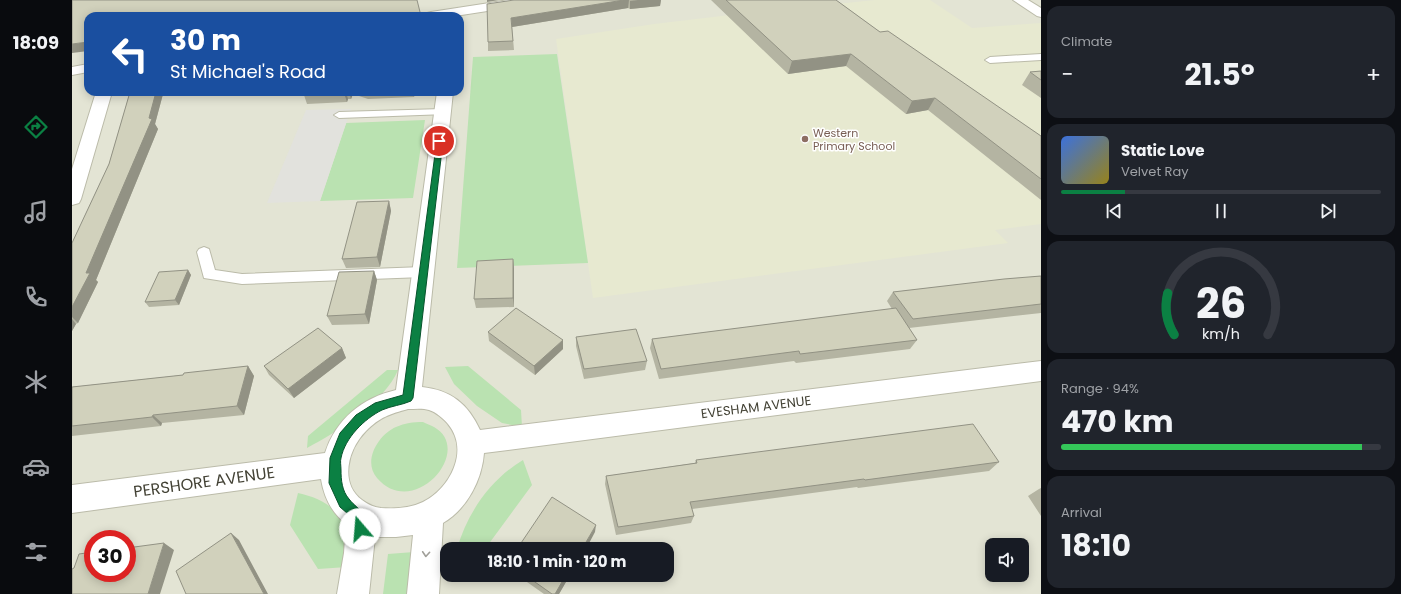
<!DOCTYPE html>
<html lang="en">
<head>
<meta charset="utf-8">
<style>
  :root { --surface:#171b24; --page:#20242c; --text:#f1f3f6; --muted:#9ea1a6; --line:#363941; --accent:#0b8043 }
  body { margin:0; font-family:Poppins,sans-serif; background:var(--page); color:var(--text); height:100vh; display:flex; flex-direction:column; font-size:15px; white-space:nowrap }
  * { box-sizing:border-box; margin:0 }
  p { font-size:13px; color:var(--muted) }
  .icon { flex:none; width:22px; height:22px; fill:none; stroke:currentColor; stroke-width:2; stroke-linecap:round; stroke-linejoin:round }
  .map { position:relative; flex:1; overflow:hidden }
  .drawer { display:flex; flex-direction:column; gap:6px; padding:6px; background:#0d0f14; width:360px }
  .drawer>* { flex:none }
  .banner { position:absolute; left:12px; top:12px; width:380px; height:84px; border-radius:12px; box-shadow:0 2px 10px #0003; background:#1a4fa0; color:#fff; overflow:hidden }
  .tools { position:absolute; left:913px; top:538px; display:grid; gap:8px }
  .tools a { display:grid; place-items:center; width:44px; height:44px; border-radius:8px; background:var(--surface); box-shadow:0 2px 10px #0003; font-size:20px }
  .speed { position:absolute; left:12px; top:530px; display:flex; gap:8px; font-size:20px; font-weight:700; text-align:center }
  .speed>* { display:grid; place-content:center; width:52px; height:52px; border-radius:50%; background:var(--surface); box-shadow:0 2px 10px #0003; line-height:1 }
  .speed .limit { border:6px solid #d22; background:#fff; color:#111 }
  .pin { position:absolute; display:grid; place-items:center; width:34px; height:34px; color:#fff; margin:-17px; border:2px solid #fff; border-radius:50%; box-shadow:0 1px 4px #0007 }
  .me { position:absolute; width:44px; margin:-22px; rotate:342deg; stroke-linejoin:round; filter:drop-shadow(0 0 3px #0008) }
  .turn { display:flex; align-items:center; gap:14px; height:84px; padding:0 20px; font-size:18px }
  .turn .icon { width:52px; height:52px; stroke-width:2.5 }
  .turn b { display:block; font-size:28px; line-height:34px }
  .big { font-size:30px; font-weight:700; line-height:1.1 }
  .drawer .widget { flex:1; display:flex; flex-direction:column; justify-content:center; gap:6px; min-width:0; padding:0 14px; border-radius:12px; background:var(--page) }
  .drawer .dial { align-items:center; gap:0 }
  .dial svg { height:104px; overflow:visible; fill:none; stroke:var(--line); stroke-width:7; stroke-linecap:round; text-anchor:middle }
  .dial text { fill:var(--text); stroke:none }
  .song { display:flex; align-items:center; gap:12px }
  .cover { width:48px; height:48px; border-radius:6px; background:linear-gradient(135deg,hsl(220 70% 55%),hsl(50 70% 35%)) }
  .played { height:4px; border-radius:2px; background:linear-gradient(90deg,var(--accent) 20%,var(--line) 20%) }
  .keys { display:flex; justify-content:space-around; direction:ltr }
  .heat { display:flex; justify-content:space-between; align-items:center; font-size:22px; direction:ltr }
  .charge { height:6px; border-radius:3px; background:linear-gradient(90deg,#34c759 94%,var(--line) 0) }
  .trip { position:absolute; left:368px; top:542px; width:234px; height:40px; border-radius:12px; background:var(--surface); box-shadow:0 2px 10px #0003; font-weight:700; line-height:40px; text-align:center }
  main { display:flex; flex:1; min-height:0 }
  .dock { display:flex; flex-direction:column; width:72px; justify-content:space-around; align-items:center; background:#090b0e; color:var(--muted) }
  .dock .icon { width:28px; height:28px }
  .dock .current { color:var(--accent) }
  .dock b { font-size:18px; color:var(--text) }
  .map>svg:first-child { display:block }
  .residential { fill:#e3e4d4; fill-rule:evenodd }
  .education { fill:#e7e9d0 }
  .green { fill:#bae2b1 }
  .parking { fill:#e2e2dd }
  .lines { fill:none; stroke-linecap:round; stroke-linejoin:round }
  .service-casing { stroke:#bbbba9; stroke-width:2 }
  .minor-casing { stroke:#bbbba9; stroke-width:2 }
  .tertiary-casing { stroke:#bbbba9; stroke-width:2 }
  .service { fill:#fff; fill-rule:evenodd }
  .minor { fill:#fff; fill-rule:evenodd }
  .tertiary { fill:#fff; fill-rule:evenodd }
  .wall { fill:#b4b4a2 }
  .shaded-wall { fill:#929284 }
  .building { fill:#d1d1bc; stroke:#929284 }
  .oneway { stroke:#a1a09a }
  .route { fill:#0b8043; stroke:#07532c }
  .education-dot { fill:#8d6e63; stroke:#fff; stroke-width:1.5 }
  .labels { text-anchor:middle; dominant-baseline:central; stroke-width:3; stroke-linejoin:round; paint-order:stroke }
  .far-education-label { font-size:11px; fill:#785e54; stroke:#fff; text-anchor:start }
  .street-label { font-size:13px; fill:#434235; stroke:#fff }
  .near-street-label { font-size:16px; fill:#434235; stroke:#fff }
</style>
</head>
<body>
<main>
<nav class="dock">
<b>18:09</b>
<svg class="icon current" aria-label="directions" viewBox="0 0 24 24"><path d="M12 3l9 9-9 9-9-9zM9 14v-3h6M13 9l2 2-2 2"/></svg>
<svg class="icon" aria-label="music" viewBox="0 0 24 24"><path d="M9 18V5l10-2v13"/><circle cx="6" cy="18" r="3"/><circle cx="16" cy="16" r="3"/></svg>
<svg class="icon" aria-label="phone" viewBox="0 0 24 24"><path d="M5 4h4l2 5-3 2q2 4 5 5l2-3 5 2v4C11 20 4 13 5 4z"/></svg>
<svg class="icon" aria-label="climate" viewBox="0 0 24 24"><path d="M12 3v18M4 7l16 10M4 17L20 7"/></svg>
<svg class="icon" aria-label="car" viewBox="0 0 24 24"><path d="M5 17H2v-5l4-1 3-4h7l3 4 3 1v5h-3M9 17h6M6 11h13"/><circle cx="7" cy="17" r="2"/><circle cx="17" cy="17" r="2"/></svg>
<svg class="icon" aria-label="filters" viewBox="0 0 24 24"><path d="M4 7h16M4 17h16"/><circle cx="9" cy="7" r="2"/><circle cx="15" cy="17" r="2"/></svg>
</nav>
<div class="map">
<svg width="969" height="594" viewBox="0 0 969 594">
  <rect width="100%" height="100%" fill="#f0f1e5"/>
  <!-- residential -->
  <path class="residential" d="M0,0h969v594h-969zM16,16h372v76h-372zM21,539h34v34h-34zM920,545h30v30h-30zM375,549h220v26h-220z"/>
  <!-- education -->
  <path class="education" d="M803,0h55l42,28 69,-5v201l-46,6 13,13 -415,55 -37,-259 98,-15 93,-11z"/>
  <!-- green -->
  <path class="green" d="M485,54l31,209 -131,5 16,-211z
    M353,120l-12,78 -93,3 26,-78z
    M396,366l53,44 1,17 -20,-4 -25,-17 -23,-22 -9,-17z
    M315,370h11c-14,33 -61,62 -91,78l1,-12z
    M351,422c3,2 8,3 11,5 41,23 -20,94 -57,51 -15,-17 2,-44 19,-51 9,-4 17,-5 27,-5z
    M451,460l9,25 -47,64h-28c10,-36 34,-70 66,-89z
    M226,493c22,5 42,14 48,39 2,11 1,24 1,35l-29,2 -28,-44z
    M342,552l-4,42h-27l5,-40z"/>
  <!-- parking -->
  <path class="parking" d="M279,109l-31,92 -53,2 39,-93z"/>
  <g class="lines">
    <defs>
      <path id="service" d="M969,54v6l-51,3 -5,-3 5,-3z
        M371,109l4,1 1,2 -1,2 -108,4 -5,-3 5,-3z
        M132,247l5,2 6,21 27,4 181,-7 5,1 2,4 -2,4 -5,1 -181,7 -38,-6 -7,-26 2,-3z"/>
      <path id="minor" d="M437,0h29l-2,3 -4,1 -77,12h-30l2,-3 4,-1z
        M16,64v8l-16,3v-8z
        M24,92h16l-31,107 -2,4 -7,2v-36z
        M365,92h16l-31,295c29,3 46,17 58,43l561,-69v20l-557,72c-2,27 -17,56 -41,70l-4,71h-32l6,-59 -17,2h-21l-6,57h-32l7,-41 2,-29c-15,-12 -22,-27 -25,-45l-249,34v-28l253,-32c11,-34 37,-55 71,-63zM336,409c7,0 15,-1 21,1 7,2 15,9 19,14 22,26 2,65 -25,78 -12,6 -29,7 -42,6 -8,-1 -12,-3 -19,-8 -23,-17 -14,-51 4,-69 14,-14 24,-17 42,-22z"/>
      <path id="tertiary" d="M941,0h15l13,8v9l-4,-1z"/>
    </defs>
    <!-- service casing -->
    <use href="#service" class="service-casing"/>
    <!-- minor casing -->
    <use href="#minor" class="minor-casing"/>
    <!-- tertiary casing -->
    <use href="#tertiary" class="tertiary-casing"/>
    <!-- service -->
    <use href="#service" class="service"/>
    <!-- minor -->
    <use href="#minor" class="minor"/>
    <!-- tertiary -->
    <use href="#tertiary" class="tertiary"/>
  </g>
  <!-- wall -->
  <path class="wall" d="M442,0h147l-1,6 -30,3 -2,-1 -116,19 2,23 -26,1v-9z
    M639,0h125l44,32 161,104v64l-113,-90 -22,4 -60,-48 -58,8z
    M969,71v27l-19,-13 8,-13z
    M58,92h32l1,2 -8,30 3,5 -62,151 2,2 -20,41 -2,1 -4,7v-88l37,-79z
    M233,92h110l-1,5 -46,2 -15,-5 -2,5h-3l-1,3 -40,2 -3,-9z
    M317,201l2,10 -11,56 -34,1 -4,-9z
    M441,259l1,10v38l-38,1 -2,-9z
    M116,270l3,5 -12,30 -30,2 -4,-5z
    M302,271l3,9 -8,44 -37,1 -5,-9z
    M969,276v37l-132,15 8,12 -7,9 -114,14 -2,-2 -135,18 -9,-31 2,-9 240,-30 -5,-8 6,-9z
    M416,332l75,17 -28,26 -46,-34z
    M504,337l71,24 -2,9 -61,9 -8,-33z
    M270,348l4,10 -52,40 -25,-23 -5,-9z
    M176,366l6,10 -10,39 -82,8 -1,3 -89,10v-49l111,-12z
    M624,460l303,2 -10,9 -131,17 -1,-1 -165,22 2,7 -3,7 -75,12 -11,-51 1,-8 89,-13z
    M969,488v28l-13,-20 11,-7z
    M445,575h53l-11,19h-15z"/>
  <!-- shaded-wall -->
  <path class="shaded-wall" d="M415,0h12l-12,2z
    M552,0h5l-1,8 -116,19 -1,-9z
    M566,0h23l-1,6 -30,3v-8z
    M16,42v9l-16,2v-9z
    M779,54l-5,12 -58,8 4,-13z
    M84,92h6l1,2 -8,30 3,5 -62,151 2,2 -20,41 -6,-6v-10l14,-34z
    M272,92h2l2,7 -1,3 -3,-9z
    M277,92h3l1,2 -2,5z
    M341,92h2l-1,5z
    M863,98l-7,12 -22,4 6,-13z
    M317,201l2,10 -11,56 -3,-10z
    M441,259l1,10v38l-1,-9z
    M116,270l3,5 -12,30 -4,-5z
    M302,271l3,9 -8,44 -4,-10z
    M0,319l4,5 -4,7z
    M491,340v9l-28,26 -1,-9z
    M270,348l4,10 -52,40 -6,-9z
    M176,366l6,10 -10,39 -7,-9z
    M81,415l9,8 -1,3 -9,-9z
    M524,525l-1,7 -9,17h-4z
    M159,533l8,7 29,54h-4z
    M92,543l10,7 -14,44h-12z
    M494,575h4l-11,19h-4z"/>
  <!-- building -->
  <path class="building" d="M0,0h345l4,16h-333v26l-16,2z
    M442,0h110l-113,18 2,23 -25,1 -1,-38z
    M654,0h110l44,32 8,-1 153,105v43l-106,-81 -23,3 -61,-47 -59,7z
    M969,71v9l-11,-8z
    M58,92h26l-7,26 3,1 -66,154h4l-18,34v-64l37,-79z
    M233,92h39v1l-40,2z
    M317,201l-12,56 -35,2 15,-57z
    M441,259v39l-39,1 3,-38z
    M116,270l-13,30 -30,2 14,-30z
    M302,271l-9,43 -38,2 12,-44z
    M969,276v28l-128,15 -20,-27 111,-13z
    M444,308l47,32 -29,26 -46,-34z
    M824,308l21,32 -117,14 -1,-3 -138,18 -9,-30z
    M246,328l24,20 -54,41 -24,-23z
    M564,329l11,32 -63,8 -8,-32z
    M176,366l-11,40 -84,9 -1,2 -80,9v-39l111,-12 1,-2z
    M901,424l26,38 -134,18 -1,-1 -174,23 4,14 -76,11 -12,-51 91,-13 -1,-3z
    M480,497l44,28 -14,24h-65z
    M159,533l33,61h-78l-10,-23z
    M92,543l-16,51h-76v-25l2,-1 5,-14 14,-2v21h34v-25z
    M453,575h41l-11,19h-3z"/>
  <!-- one-way arrows -->
  <defs><path id="oneway-chevron" d="M-2-3.5L2.5 0L-2 3.5" fill="none" stroke-width="1.6" stroke-linecap="round" stroke-linejoin="round"/></defs>
  <use class="oneway" href="#oneway-chevron" transform="translate(354 554) rotate(94)"/>
  <!-- route -->
  <path class="route" d="M365,139l6,2 -30,257 -2,3c-9,4 -20,5 -29,9 -18,9 -37,28 -41,48 -1,3 0,8 0,12 0,10 1,21 8,29 10,13 24,14 16,35l-5,2 -4,-2 -2,-5 1,-9 -15,-13 -11,-24 1,-25 10,-25 16,-18 19,-12 28,-8z"/>
  <!-- markers -->
  <circle class="education-dot" cx="733" cy="139" r="4"/>
  <g class="labels">
    <!-- far-education labels -->
    <g class="far-education-label">
      <text x="741" y="133">Western<tspan x="741" dy="13">Primary School</tspan></text>
    </g>
    <!-- street labels -->
    <g class="street-label">
      <text transform="translate(684 407) rotate(-7)">EVESHAM AVENUE</text>
    </g>
    <!-- near-street labels -->
    <g class="near-street-label">
      <text transform="translate(132 482) rotate(-8)">PERSHORE AVENUE</text>
    </g>
  </g>
</svg>
<div class="tools">
<a><svg class="icon" aria-label="sound" viewBox="0 0 24 24"><path d="M4 9h4l5-4v14l-5-4H4zM17 9q2 3 0 6"/></svg></a>
</div>
<div class="speed"><div class="limit">30</div></div>
<div class="pin" style="left:367px;top:141px;background:#d93025"><svg class="icon" aria-label="arrive" viewBox="0 0 24 24"><path d="M6 21V4h12l-3 4 3 4H6"/></svg></div>
<svg class="me" style="left:288px;top:529px" viewBox="-20 -20 40 40"><circle r="19" fill="#fff"/><path d="M0-13L10 11 0 6-10 11z" fill="#0b8043"/></svg>
<div class="trip">18:10 · 1 min · 120 m</div>
<div class="banner">
<div class="turn"><svg class="icon" aria-label="left" viewBox="0 0 24 24"><path d="M17 20v-9H6M10 6l-5 5 5 5"/></svg><div><b>30 m</b>St Michael's Road</div></div>
</div>
</div>
<section class="drawer">
<div class="widget"><p>Climate</p>
<div class="heat"><a>−</a><b class="big">21.5°</b><a>+</a></div>
</div>
<div class="widget">
<div class="song"><i class="cover"></i><div><b>Static Love</b><p>Velvet Ray</p></div></div>
<div class="played"></div>
<div class="keys"><svg class="icon" aria-label="previous" viewBox="0 0 24 24"><path d="M18 5L8 12l10 7zM5 5v14"/></svg><svg class="icon" aria-label="pause" viewBox="0 0 24 24"><path d="M8 5v14M16 5v14"/></svg><svg class="icon" aria-label="next" viewBox="0 0 24 24"><path d="M6 5l10 7-10 7zM19 5v14"/></svg></div>
</div>
<div class="widget dial"><svg viewBox="0 0 100 80">
<path d="M14 69A42 42 0 1 1 86 69"/>
<path d="M14 69A42 42 0 0 1 9 37" stroke="#0b8043"/>
<text x="50" y="56" font-size="32" font-weight="700">26</text>
<text x="50" y="72" font-size="11">km/h</text>
</svg></div>
<div class="widget"><p>Range · 94%</p><b class="big">470 km</b><div class="charge"></div></div>
<div class="widget"><p>Arrival</p><b class="big">18:10</b></div>
</section>
</main>
</body>
</html>
